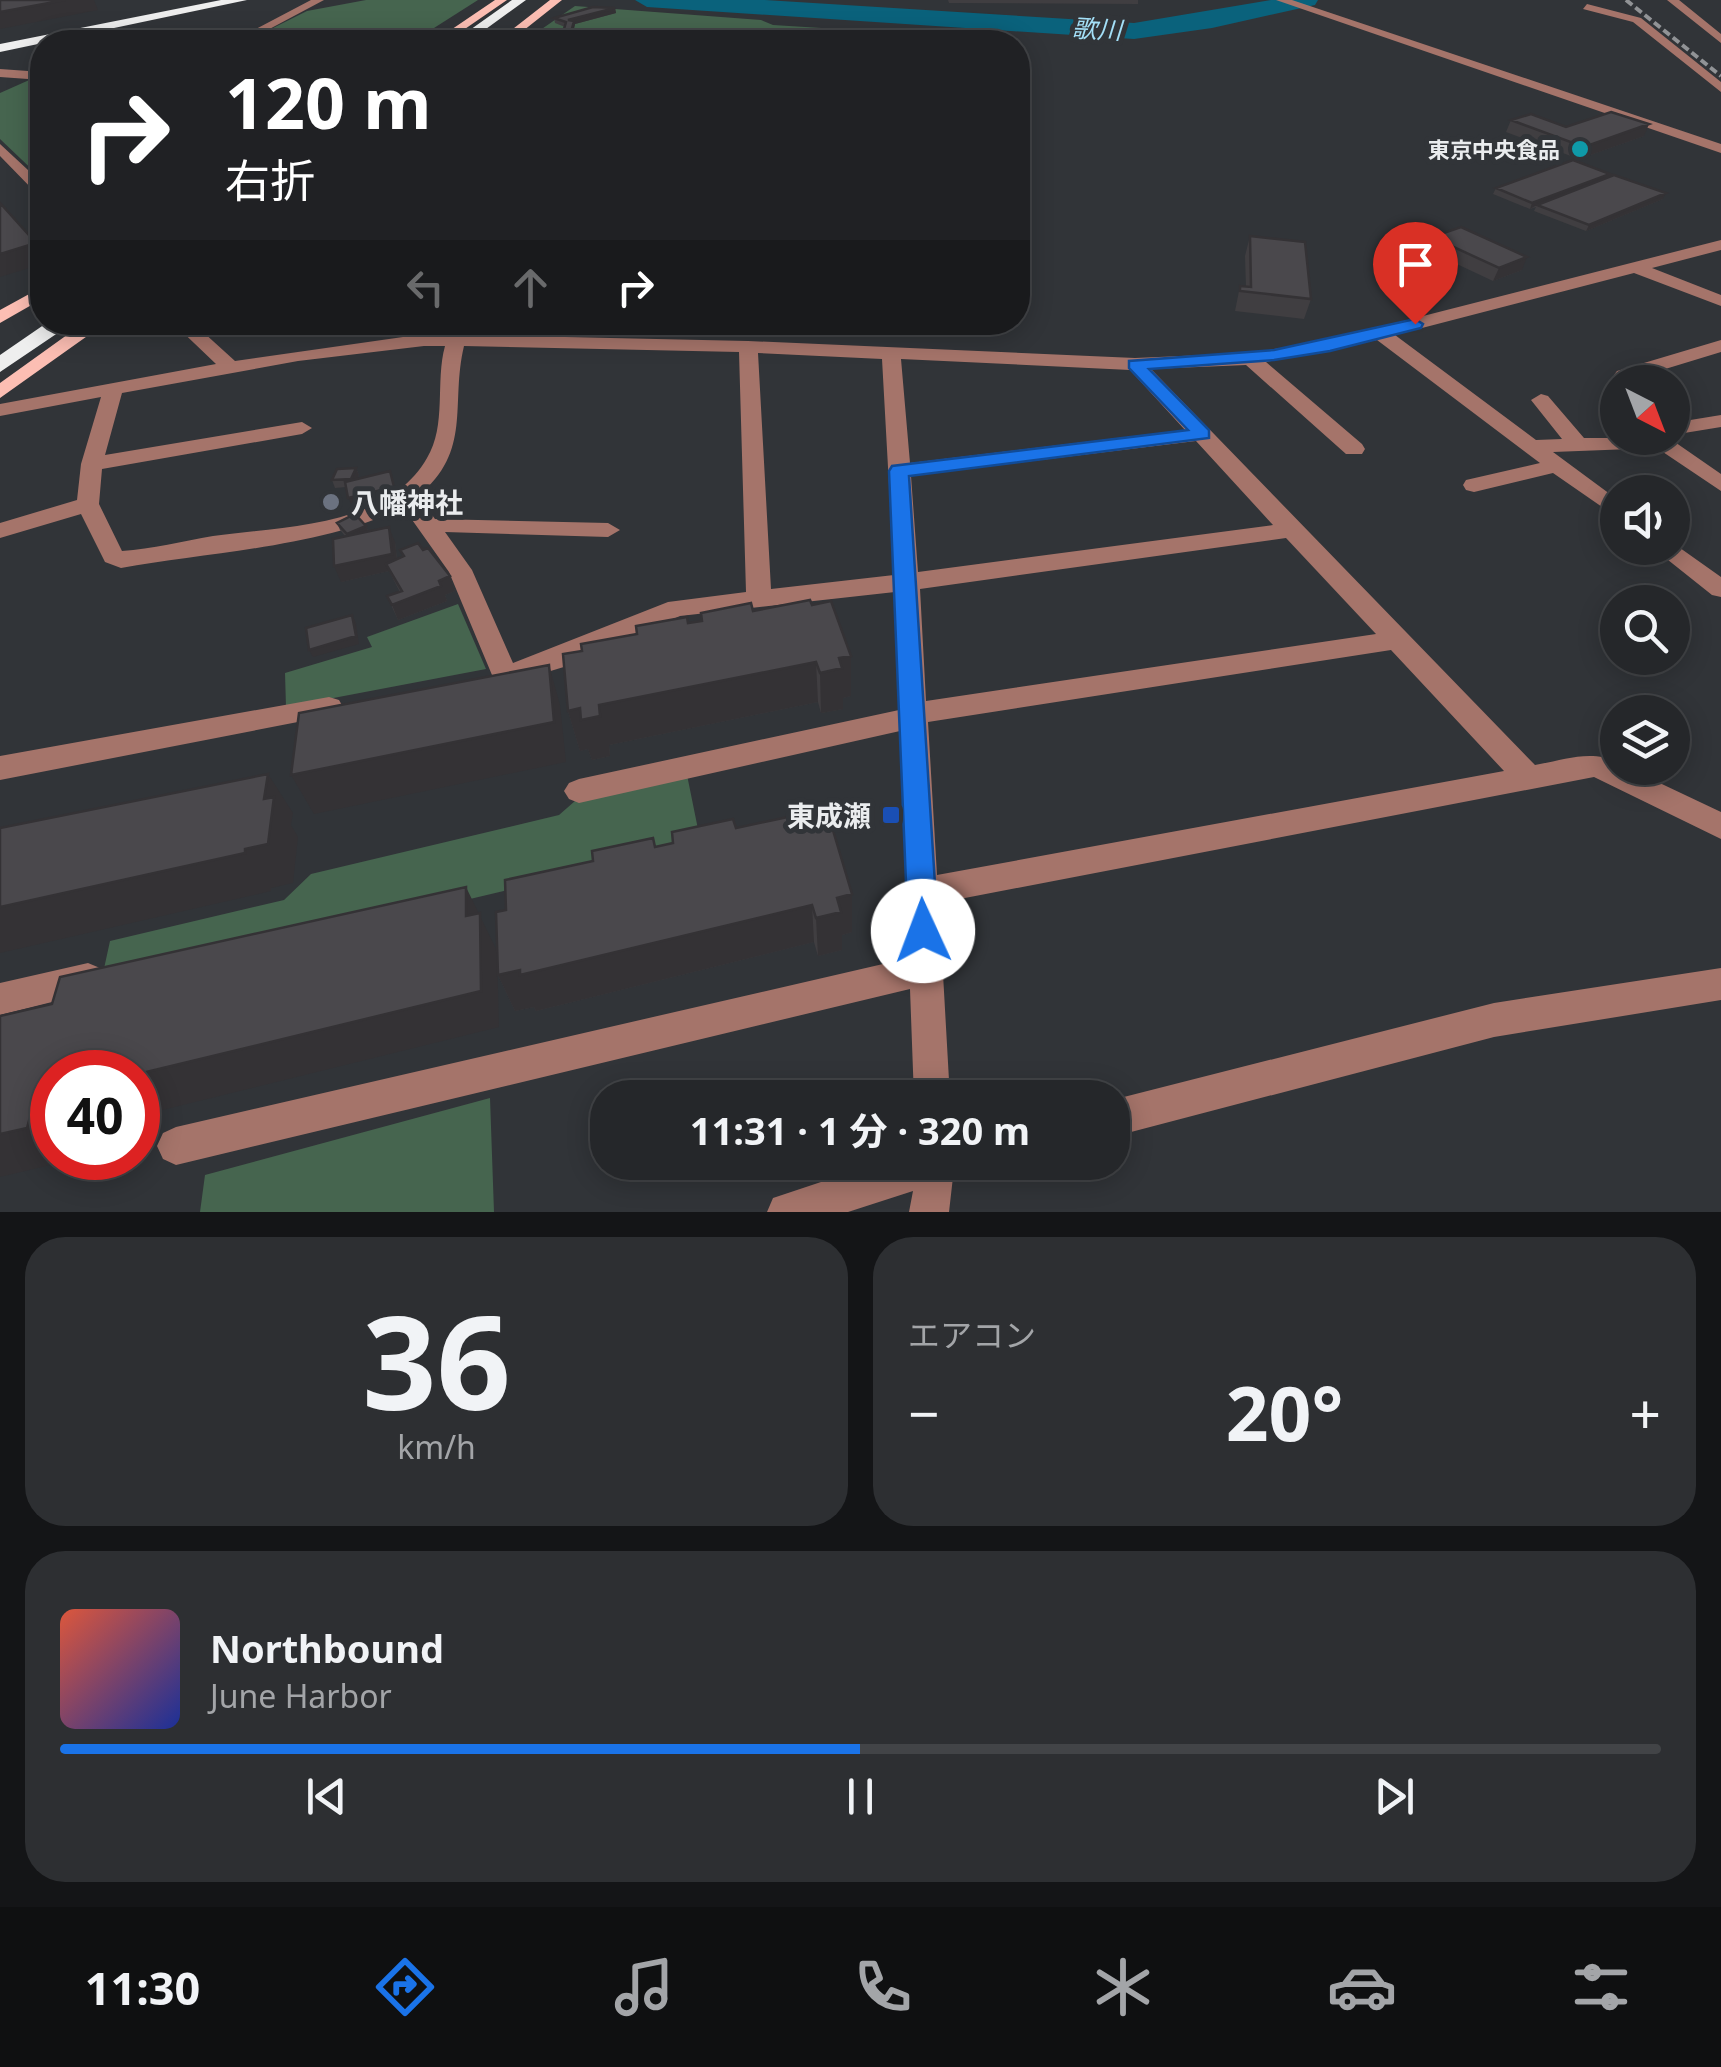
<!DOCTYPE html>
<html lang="ja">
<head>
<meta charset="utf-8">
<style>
  :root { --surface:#25272a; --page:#2d2f32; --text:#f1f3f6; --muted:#a3a5a8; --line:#424447; --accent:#1a73e8 }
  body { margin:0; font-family:"Noto Sans","Noto Sans JP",sans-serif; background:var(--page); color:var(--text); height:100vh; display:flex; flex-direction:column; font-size:38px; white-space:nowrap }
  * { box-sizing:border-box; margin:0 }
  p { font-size:32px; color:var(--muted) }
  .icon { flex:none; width:55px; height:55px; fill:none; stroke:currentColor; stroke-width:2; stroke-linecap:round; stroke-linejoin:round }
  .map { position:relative; height:1212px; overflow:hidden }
  .sheet { display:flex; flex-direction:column; gap:25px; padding:25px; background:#141517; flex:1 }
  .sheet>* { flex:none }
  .banner { position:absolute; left:30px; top:30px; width:1000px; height:305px; border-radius:40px; box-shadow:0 5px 25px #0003,0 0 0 2px var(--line); background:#202124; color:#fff; overflow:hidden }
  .needle { width:65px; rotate:138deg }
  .fabs { position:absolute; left:1600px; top:365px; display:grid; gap:20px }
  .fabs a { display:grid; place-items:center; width:90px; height:90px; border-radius:50%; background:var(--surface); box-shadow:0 5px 25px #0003,0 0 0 2px var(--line); font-size:50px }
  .speed { position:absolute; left:30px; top:1050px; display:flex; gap:20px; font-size:50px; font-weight:700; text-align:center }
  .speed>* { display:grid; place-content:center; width:130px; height:130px; border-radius:50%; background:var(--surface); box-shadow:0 5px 25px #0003,0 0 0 2px var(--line); line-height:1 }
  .speed .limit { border:15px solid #d22; background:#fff; color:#111 }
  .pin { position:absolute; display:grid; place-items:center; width:85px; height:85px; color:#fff; margin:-102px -42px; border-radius:50% 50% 50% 0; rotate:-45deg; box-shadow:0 0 10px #0007 }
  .pin .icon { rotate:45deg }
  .me { position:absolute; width:110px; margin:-55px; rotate:358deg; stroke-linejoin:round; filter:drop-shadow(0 0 8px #0008) }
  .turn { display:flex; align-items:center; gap:35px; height:210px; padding:0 30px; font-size:45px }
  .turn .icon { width:130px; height:130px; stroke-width:2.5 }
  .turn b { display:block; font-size:70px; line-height:85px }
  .lanes { display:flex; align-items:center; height:95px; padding:0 30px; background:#0003; justify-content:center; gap:50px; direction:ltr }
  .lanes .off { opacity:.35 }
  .big { font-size:75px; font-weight:700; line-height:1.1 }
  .sheet .card { flex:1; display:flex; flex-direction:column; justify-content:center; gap:15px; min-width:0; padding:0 35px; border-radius:40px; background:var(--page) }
  .sheet .dial { align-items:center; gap:0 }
  .dial b { font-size:130px; line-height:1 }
  .song { display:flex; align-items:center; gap:30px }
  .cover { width:120px; height:120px; border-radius:15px; background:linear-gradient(135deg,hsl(10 70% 55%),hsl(230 70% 35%)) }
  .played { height:10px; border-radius:5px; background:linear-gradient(90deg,var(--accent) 50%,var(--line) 50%) }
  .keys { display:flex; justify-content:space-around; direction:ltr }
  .heat { display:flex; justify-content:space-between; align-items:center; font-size:55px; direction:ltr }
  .sheet .tiles { flex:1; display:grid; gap:25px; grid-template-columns:1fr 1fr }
  .card:last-child { grid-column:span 2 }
  .trip { position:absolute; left:590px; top:1080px; width:540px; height:100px; border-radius:40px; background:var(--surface); box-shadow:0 5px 25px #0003,0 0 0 2px var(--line); font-weight:700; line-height:100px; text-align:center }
  .tab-bar { display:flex; height:160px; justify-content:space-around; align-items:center; background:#0f1011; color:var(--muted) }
  .tab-bar .icon { width:70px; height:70px }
  .tab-bar .selected { color:var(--accent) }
  .tab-bar b { font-size:45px; color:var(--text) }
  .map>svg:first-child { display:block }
  .green { fill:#46654f }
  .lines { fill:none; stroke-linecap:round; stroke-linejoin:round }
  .river { fill:#0a627c; fill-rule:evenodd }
  .minor { fill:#a5746a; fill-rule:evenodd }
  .major { fill:#fcbeb3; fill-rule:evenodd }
  .highway { fill:#eee; fill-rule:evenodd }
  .rail { stroke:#919396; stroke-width:4; stroke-dasharray:8 4; stroke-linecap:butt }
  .wall { fill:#403e41 }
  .shaded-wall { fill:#343235 }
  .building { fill:#4a484c; stroke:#343235; stroke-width:2.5 }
  .route { fill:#1a73e8; stroke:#114b97; stroke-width:2.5 }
  .culture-dot { fill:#0f9aa8; stroke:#313438; stroke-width:4 }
  .worship-dot { fill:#6b7280; stroke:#313438; stroke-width:4 }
  .transit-dot { fill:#1a4fb4; stroke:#313438; stroke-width:4 }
  .labels { text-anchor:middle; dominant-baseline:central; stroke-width:10; stroke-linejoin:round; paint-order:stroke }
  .far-poi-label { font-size:22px; font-weight:bold; fill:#eaecee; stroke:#313438; text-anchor:end }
  .far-water-label { font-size:25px; font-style:italic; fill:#a4e0f8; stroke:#313438 }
  .poi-label { font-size:28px; font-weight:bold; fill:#eaecee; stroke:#313438; text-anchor:start }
</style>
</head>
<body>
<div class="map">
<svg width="1721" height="1212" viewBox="0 0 1721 1212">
  <rect width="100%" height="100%" fill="#313438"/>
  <!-- green -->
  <path class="green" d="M366,0h112l-66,42h-167l62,-31z
    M575,6l186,14 12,5 113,7 -7,10h-356z
    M36,77l6,1v101l-42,-40v-46z
    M458,604l28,65 -200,38 -1,-34 87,-26 -5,-10z
    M686,770l15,74 -601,143 10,-46 174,-41 27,-26 248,-59 24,-21z
    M490,1098l4,114h-294l5,-37z"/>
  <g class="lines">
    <!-- river -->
    <path class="river" d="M635,0h130l369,23 137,-23h47l-3,5 -103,23 -78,11 -487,-32z"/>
    <!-- minor -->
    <path class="minor" d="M311,0h13l-79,42h-14z
      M1276,0h16l429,144v9z
      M1667,0h12l42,34v9z
      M1587,4l54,14 80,64v10l-88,-70 -50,-13z
      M0,69l42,3v8l-42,-3z
      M0,144l42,39v12l-5,-1 -37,-38z
      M1721,240v10l-69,18 69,27v11l-87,-33 -239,62 141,105 26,-1 -31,-39 10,-6 7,2 36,42h85l52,36v17l-64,-43 -104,4 65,48v18l-65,-45 -79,19 -8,-2 -3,-5 3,-5 74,-17 -163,-123 -111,22 96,82 3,5 -3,5h-16l-100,-89 -95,4 384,396c29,-5 55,-16 83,-3v6h10l93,44v27l-127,-62 -655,126 11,195h-36l-4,-109 -734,176 -13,-6 -6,-13 6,-13 13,-6 733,-169 -9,-227 -321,72 -10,-4 -5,-8 5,-8 10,-4 320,-69 -4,-118 -215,24 -113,50 -62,19 -9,-3 -4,-7 -43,-103 -46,-65c-78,40 -194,45 -282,61l-16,-6 -24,-48 -81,24v-15l77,-23 4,-36 20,-67 -101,19v-12l216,-40 -44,-42h20l43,39 189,-27 324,7 387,17 116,-5 78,-13zM424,346h21c-10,36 2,79 -18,112 -40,70 -145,68 -214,78 -30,5 -61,13 -91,15l-23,-47 3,-35 200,-35 10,-6 -10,-6 -197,33 17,-62 176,-32zM464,346l275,6 7,240 -78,10 -155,61 -41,-93 -27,-38 163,5 12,-7 -12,-7 -173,-4 -17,-23c55,-45 32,-92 46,-150zM758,353l124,6 12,216 -123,14zM901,359l229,11 55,60 -275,33zM1196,441l77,84 -355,47 -7,-96zM1286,538l90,96 -450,67 -6,-112zM1391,650l113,121 -567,104 -9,-153z
      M1721,340v12l-82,25 5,5h-22l-8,-7 3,-4z
      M1721,415v12l-49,8v-12z
      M1673,543l48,34v20l-9,-2 -59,-47h19z
      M329,697l10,3 4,7 -4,7 -339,66v-24z
      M88,963l12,5 5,11 -5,11 -100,25v-32z
      M1721,968v32l-227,37 -382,100v-37l382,-97z
      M881,1162h81l-9,15 -4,35h-40l4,-21 -65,21h-81l6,-14z"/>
    <!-- major -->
    <path class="major" d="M495,0h12l-61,42h-13z
      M550,0h12l-53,42h-13z
      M42,287v12l-42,24v-13z
      M85,322h22l-107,76v-15z"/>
    <!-- highway -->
    <path class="highway" d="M221,0h26l-247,52v-8z
      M512,0h14l-58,42h-15z
      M48,322h26l-74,50v-17z"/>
    <!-- rail -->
    <path class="rail" d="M1626,0l95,76"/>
  </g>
  <!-- wall -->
  <path class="wall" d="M948,0h190v4l-189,-1z
    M615,8l1,5 -41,11 -4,18h-8l-1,-6 3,-9 -10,-4 -1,-5z
    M1511,120l55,7 78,9 -65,23 -73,-27z
    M1610,174l-2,4 55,21 -77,32 -52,-20 2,-4 -6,2 -37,-15 3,-6z
    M1250,236l61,63 -7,20 -69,-8 5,-25 6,1 -1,-31z
    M1432,237l90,33 -29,11 -66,-31z
    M356,468l3,7 -2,4h36l3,15 -44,11 -6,-18 -11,1 -3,-8z
    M337,523l29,3 2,5 27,11 2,17 6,-2 -3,-7h23l27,26 5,15 -10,4 2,6 -49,19 -11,-24 13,-4 -11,-21 -48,11 4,-46 -5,-6z
    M812,605l39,51v40l-8,2v11l-22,4 -3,-11 -209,43 1,11 -18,4 -4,-11 -8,2 -12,-40 14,-60 106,-28 65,-12z
    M804,822l48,72v38l-10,3v15l-24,6 -4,-14 -278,69 -2,-4 -19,4 -17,-36 8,-65 149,-63 81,-19z"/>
  <!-- shaded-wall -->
  <path class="shaded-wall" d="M65,0h29l4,10 -98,19v-17z
    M615,8l1,5 -41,11 -4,18 -3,-22z
    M1649,124l-5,12 -65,23 5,-12z
    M1610,174l-3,6 -70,25 -7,4 2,-6z
    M1666,193l-3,6 -77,32 3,-6z
    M36,243l6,11v10l-42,13v-23z
    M1527,257l-5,13 -29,11 6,-13z
    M356,468l3,7 -5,12 -3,-8z
    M390,471l6,23 -44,11 -4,-7z
    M366,526l3,8 -19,8 -3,-8z
    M389,527l6,15 3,27 -12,-5 3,7 -48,11 -7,-16z
    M450,576l5,15 -10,4 2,6 -49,19 -6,-15z
    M352,615l4,8 3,21 -46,13 -4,-7z
    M851,656v40l-8,2v11l-22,4 -1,-40 19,-15z
    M816,662l2,40 -209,43 1,11 -18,4 -4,-11 -8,2 -12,-40z
    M549,665l11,40 6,57 -252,52 -23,-39z
    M268,774l25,39 -2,12 7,12 -5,46 -22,5v3l-271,62v-46l245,-58 19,-50z
    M466,887l31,64 2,76 -361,89v-42l328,-158z
    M852,894v38l-10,3v15l-24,6 -2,-38 21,-20z
    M812,905l2,37 -278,69 -2,-4 -19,4 -17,-36z
    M52,1094v64h19v2l-71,17v-43l35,-36z"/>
  <!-- building -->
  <path class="building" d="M0,0h65l-65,12z
    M593,7l22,1 -47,12 6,1 -4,15h-8l4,-14 -12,-4z
    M1611,112l38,12 -65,23 -73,-27 20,-6 35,13z
    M1573,160l37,14 -78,29 -36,-15z
    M1614,175l52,18 -77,32 -52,-20z
    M0,203l36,40 -36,11z
    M1461,227l66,30 -28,11 -67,-31z
    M1250,236l55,6 6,57 -71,-8v-5l11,1z
    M356,468l-5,11 -19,1 5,-11z
    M390,471l4,16 -46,11 -3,-16z
    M355,514l11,12 -19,8 -10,-11z
    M389,527l3,27 -58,12 -1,-27z
    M418,543l5,7 5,-2 22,28 -11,5 2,5 -49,19 -5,-9 15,-5 -16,-27 18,-8 -4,-6z
    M810,600l2,5 19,-4 20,55 -12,2 3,10 -22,5 -4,-11 -217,43 1,11 -19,4 -1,-12 -12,3 -5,-57 19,-3 -1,-7 56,-10 -1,-8 51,-9 1,6 14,-2 -1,-8 50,-10 2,8z
    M352,615l4,21 -47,14 -3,-22z
    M549,665l5,57 -263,53 8,-62z
    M268,774l-4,25 10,-2 -6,47 -23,5v4l-245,54v-79z
    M802,814l2,8 25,-5 23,77 -15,4 4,14 -25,6 -4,-13 -292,70v-5l-22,5 -2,-63 10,-2 -1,-30 88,-19 -1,-10 61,-13 2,9 18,-4 -1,-11 61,-13 3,9z
    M466,887v29l14,-3 1,78 -343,83 -86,-2v22l-17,4 -8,30 -27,6v-118l52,-12 8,-27z"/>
  <!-- route -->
  <path class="route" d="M1415,319l8,5 -2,4 -91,23 -56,9 -125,9 60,61v8l-300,38 29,455 -5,9 -10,4 -11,-4 -4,-9 -19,-460 3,-5 296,-36 -59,-62v-7l145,-11z"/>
  <!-- markers -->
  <circle class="culture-dot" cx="1580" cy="149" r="10"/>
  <circle class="worship-dot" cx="331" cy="502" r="10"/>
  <rect class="transit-dot" x="881" y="805" width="20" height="20" rx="5"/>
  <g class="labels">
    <!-- far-poi labels -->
    <g class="far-poi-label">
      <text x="1560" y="149">東京中央食品</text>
    </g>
    <!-- far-water labels -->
    <g class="far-water-label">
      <text transform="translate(1097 28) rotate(3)">歌川</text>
    </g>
    <!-- poi labels -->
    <g class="poi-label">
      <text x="351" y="502">八幡神社</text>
      <text x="871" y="815" text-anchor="end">東成瀬</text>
    </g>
  </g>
</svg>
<div class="fabs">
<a><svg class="needle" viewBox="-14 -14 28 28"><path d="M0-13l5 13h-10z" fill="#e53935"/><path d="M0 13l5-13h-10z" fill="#a3a5a8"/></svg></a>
<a><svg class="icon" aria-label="sound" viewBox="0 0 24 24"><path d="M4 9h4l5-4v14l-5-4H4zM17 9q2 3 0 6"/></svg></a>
<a><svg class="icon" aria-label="search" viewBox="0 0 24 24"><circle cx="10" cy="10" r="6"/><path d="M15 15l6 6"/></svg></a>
<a><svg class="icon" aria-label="layers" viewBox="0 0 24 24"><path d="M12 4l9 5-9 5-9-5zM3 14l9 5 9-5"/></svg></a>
</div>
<div class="speed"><div class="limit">40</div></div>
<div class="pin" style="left:1415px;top:324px;background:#d93025"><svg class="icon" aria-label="arrive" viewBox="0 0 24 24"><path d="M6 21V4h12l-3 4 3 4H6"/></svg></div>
<svg class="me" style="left:923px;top:931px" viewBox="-20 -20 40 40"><circle r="19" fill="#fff"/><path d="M0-13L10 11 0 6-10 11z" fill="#1a73e8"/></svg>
<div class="trip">11:31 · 1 分 · 320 m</div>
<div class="banner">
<div class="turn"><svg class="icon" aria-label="right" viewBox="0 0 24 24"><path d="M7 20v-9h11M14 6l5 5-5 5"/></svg><div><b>120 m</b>右折</div></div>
<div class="lanes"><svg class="icon off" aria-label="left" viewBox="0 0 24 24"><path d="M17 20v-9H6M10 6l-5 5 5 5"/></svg><svg class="icon off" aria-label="ahead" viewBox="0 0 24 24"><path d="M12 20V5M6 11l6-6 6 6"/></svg><svg class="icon" aria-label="right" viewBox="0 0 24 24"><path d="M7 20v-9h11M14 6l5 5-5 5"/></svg></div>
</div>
</div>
<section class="sheet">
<div class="tiles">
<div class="card dial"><b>36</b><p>km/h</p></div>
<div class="card"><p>エアコン</p>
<div class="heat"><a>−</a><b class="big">20°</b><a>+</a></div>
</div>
<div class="card">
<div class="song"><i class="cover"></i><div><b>Northbound</b><p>June Harbor</p></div></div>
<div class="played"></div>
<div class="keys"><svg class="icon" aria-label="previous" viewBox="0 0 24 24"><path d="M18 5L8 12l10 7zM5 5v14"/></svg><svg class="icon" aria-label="pause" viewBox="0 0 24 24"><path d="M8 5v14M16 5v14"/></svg><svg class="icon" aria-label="next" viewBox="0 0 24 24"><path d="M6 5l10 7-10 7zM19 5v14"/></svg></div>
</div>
</div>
</section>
<nav class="tab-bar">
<b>11:30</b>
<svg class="icon selected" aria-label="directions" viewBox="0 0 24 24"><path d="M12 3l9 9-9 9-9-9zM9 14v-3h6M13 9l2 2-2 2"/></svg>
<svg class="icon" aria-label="music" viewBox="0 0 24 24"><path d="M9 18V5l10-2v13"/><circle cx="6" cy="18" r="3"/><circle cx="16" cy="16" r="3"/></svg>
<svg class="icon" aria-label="phone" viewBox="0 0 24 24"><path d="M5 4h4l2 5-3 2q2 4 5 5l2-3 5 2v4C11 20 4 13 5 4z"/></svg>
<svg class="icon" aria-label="climate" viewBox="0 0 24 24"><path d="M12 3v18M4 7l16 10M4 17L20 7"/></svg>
<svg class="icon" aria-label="car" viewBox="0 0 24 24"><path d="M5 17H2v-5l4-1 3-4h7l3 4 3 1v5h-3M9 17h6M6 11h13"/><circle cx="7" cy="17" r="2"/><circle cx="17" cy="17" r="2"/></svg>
<svg class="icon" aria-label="filters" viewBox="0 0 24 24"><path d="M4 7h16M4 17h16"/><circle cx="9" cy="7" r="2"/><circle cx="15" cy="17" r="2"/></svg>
</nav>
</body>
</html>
